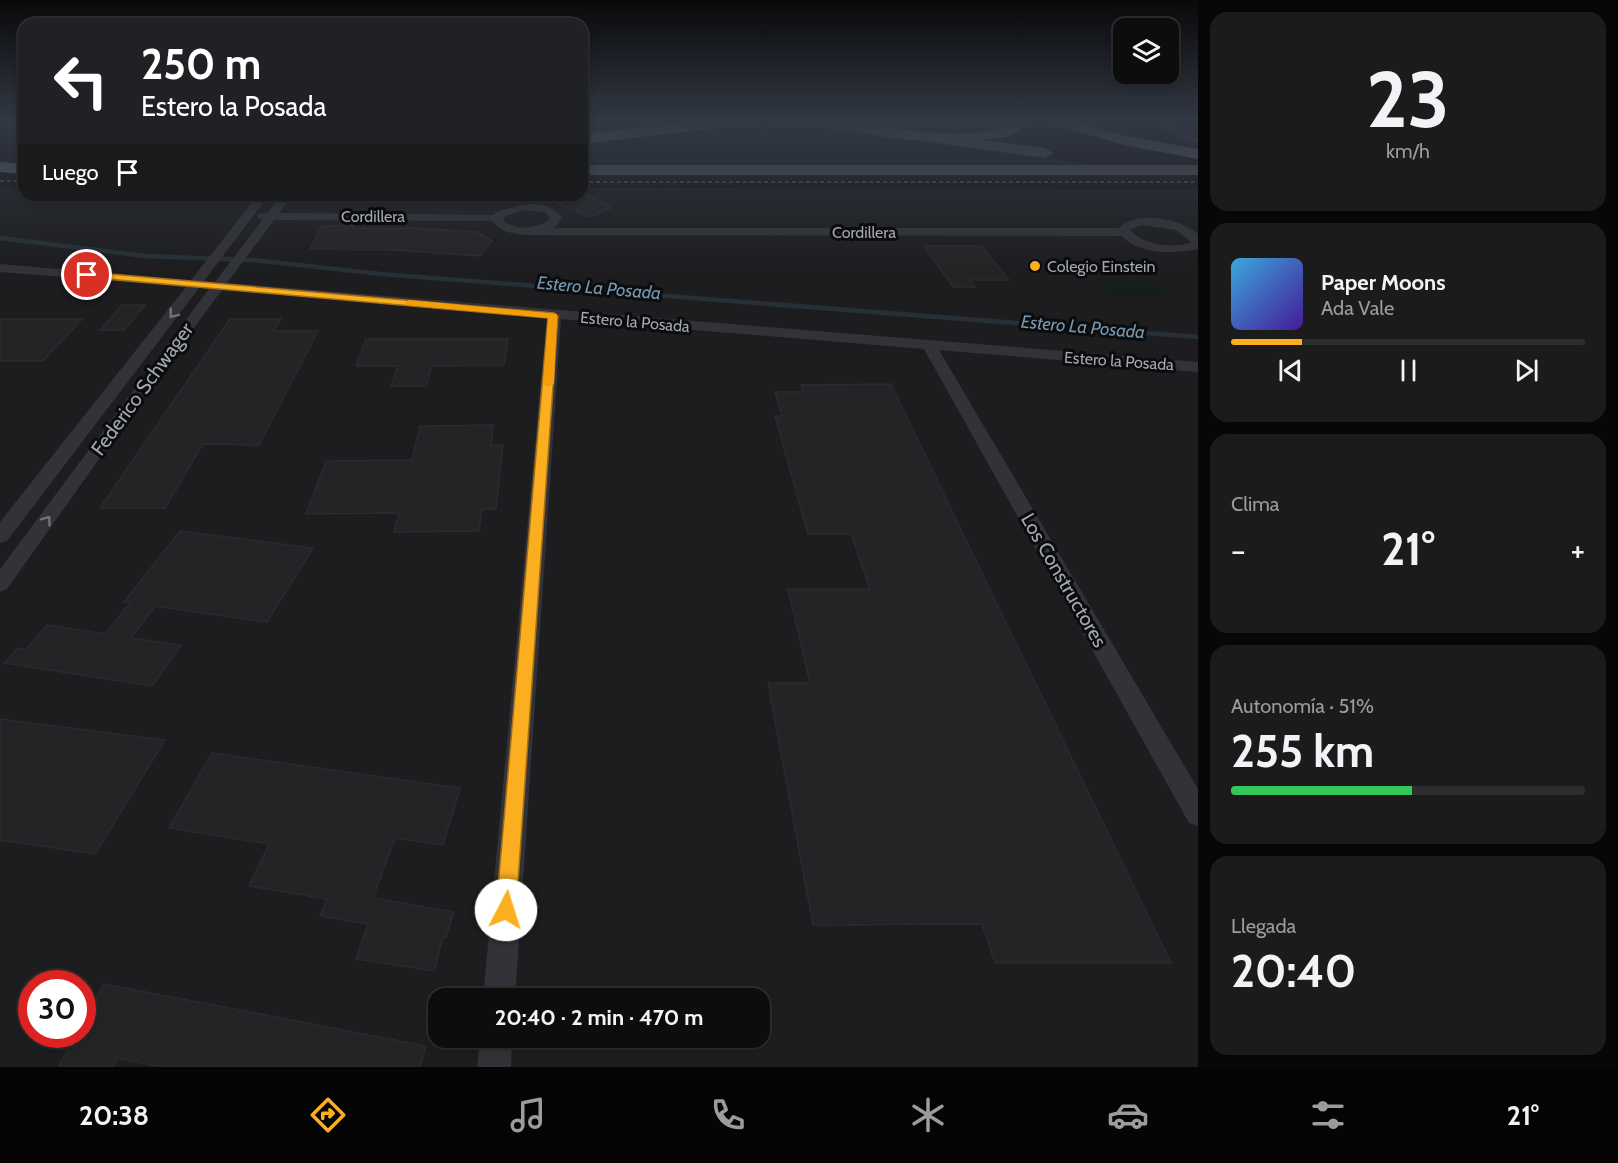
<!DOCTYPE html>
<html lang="es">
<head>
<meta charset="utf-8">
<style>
  :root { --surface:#0d0d0e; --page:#1b1b1c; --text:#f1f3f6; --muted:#9a9c9e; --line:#2d2d2e; --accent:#fbae20 }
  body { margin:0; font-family:Cabin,sans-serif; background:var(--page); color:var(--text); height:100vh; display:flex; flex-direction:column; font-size:22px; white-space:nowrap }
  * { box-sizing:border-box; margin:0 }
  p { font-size:20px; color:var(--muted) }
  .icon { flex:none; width:33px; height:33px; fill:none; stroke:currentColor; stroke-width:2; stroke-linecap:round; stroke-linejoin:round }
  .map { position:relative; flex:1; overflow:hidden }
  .panel { display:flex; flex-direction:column; gap:12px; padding:12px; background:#070708; width:420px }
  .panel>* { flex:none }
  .top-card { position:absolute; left:18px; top:18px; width:570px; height:183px; border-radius:18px; box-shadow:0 3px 9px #0003,0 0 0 2px var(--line); background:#202124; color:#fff; overflow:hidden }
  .controls { position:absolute; left:1113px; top:18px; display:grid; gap:12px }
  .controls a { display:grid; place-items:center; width:66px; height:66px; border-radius:12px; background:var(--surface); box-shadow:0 3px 9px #0003,0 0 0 2px var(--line); font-size:30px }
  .speed { position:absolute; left:18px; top:970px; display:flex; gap:12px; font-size:30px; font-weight:700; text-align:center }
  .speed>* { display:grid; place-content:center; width:78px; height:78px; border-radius:50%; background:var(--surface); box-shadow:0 3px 9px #0003,0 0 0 2px var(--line); line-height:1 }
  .speed .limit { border:9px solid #d22; background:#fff; color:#111 }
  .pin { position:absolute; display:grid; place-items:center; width:51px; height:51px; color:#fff; margin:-26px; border:3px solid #fff; border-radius:50%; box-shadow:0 2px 6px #0007 }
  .me { position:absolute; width:66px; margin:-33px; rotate:5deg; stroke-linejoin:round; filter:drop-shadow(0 0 4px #0008) }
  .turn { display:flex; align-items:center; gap:21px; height:126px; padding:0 24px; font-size:27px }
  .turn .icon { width:78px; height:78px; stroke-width:2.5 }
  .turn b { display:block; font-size:42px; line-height:51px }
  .then { display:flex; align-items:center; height:57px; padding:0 24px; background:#0003; gap:12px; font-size:22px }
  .big { font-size:45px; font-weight:700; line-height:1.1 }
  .panel .widget { flex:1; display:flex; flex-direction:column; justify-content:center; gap:9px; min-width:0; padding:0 21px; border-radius:18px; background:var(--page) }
  .panel .dial { align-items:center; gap:0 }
  .dial b { font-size:78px; line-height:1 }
  .song { display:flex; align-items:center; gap:18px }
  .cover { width:72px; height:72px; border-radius:9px; background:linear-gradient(135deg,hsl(200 70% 55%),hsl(260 70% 35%)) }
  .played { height:6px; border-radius:3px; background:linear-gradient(90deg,var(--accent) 20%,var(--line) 20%) }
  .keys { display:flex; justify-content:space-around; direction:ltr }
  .heat { display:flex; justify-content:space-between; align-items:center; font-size:33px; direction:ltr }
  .charge { height:9px; border-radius:4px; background:linear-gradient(90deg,#34c759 51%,var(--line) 0) }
  .trip { position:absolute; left:428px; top:988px; width:342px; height:60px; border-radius:18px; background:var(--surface); box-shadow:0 3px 9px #0003,0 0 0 2px var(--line); font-weight:700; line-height:60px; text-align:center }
  .menu { display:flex; height:96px; justify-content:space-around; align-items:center; background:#050506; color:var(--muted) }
  .menu .icon { width:42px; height:42px }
  .menu .on { color:var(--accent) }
  .menu b { font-size:27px; color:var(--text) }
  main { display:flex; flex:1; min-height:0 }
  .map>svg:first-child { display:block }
  .built { fill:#1d1d1f; fill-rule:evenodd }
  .green { fill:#171d18 }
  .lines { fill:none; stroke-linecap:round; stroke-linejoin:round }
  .stream { stroke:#273036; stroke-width:4.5 }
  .building { fill:#242426; stroke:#2b2b2f; stroke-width:1.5 }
  .street { fill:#323338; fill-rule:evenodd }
  .primary { fill:#4d5057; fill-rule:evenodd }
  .highway { fill:#5d6169; fill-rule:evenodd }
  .rail { stroke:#44474d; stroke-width:2; stroke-dasharray:4 3; stroke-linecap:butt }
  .oneway { stroke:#6f737c }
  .route { fill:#fbae20; stroke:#a37115; stroke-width:1.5 }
  .slow { fill:#f59e0b }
  .poi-dot { fill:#fbae20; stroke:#0c0c0d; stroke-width:2 }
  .labels { text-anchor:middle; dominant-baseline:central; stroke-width:6; stroke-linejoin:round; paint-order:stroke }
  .far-street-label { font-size:16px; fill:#a1a7b4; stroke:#0c0c0d }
  .far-poi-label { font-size:16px; fill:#a1a7b4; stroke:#0c0c0d; text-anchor:start }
  .far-water-label { font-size:18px; font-style:italic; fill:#7596b2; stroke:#0c0c0d }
  .street-label { font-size:20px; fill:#a1a7b4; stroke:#0c0c0d }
</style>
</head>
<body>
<main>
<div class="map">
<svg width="1198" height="1067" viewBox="0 0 1198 1067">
  <rect width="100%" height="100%" fill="#111112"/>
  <!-- built -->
  <path class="built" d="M0,187h24v8h558v-7l616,1v878h-1198zM32,984h50v51h-50zM438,999h321v39h-321z"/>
  <!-- green -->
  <path class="green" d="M772,120l269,38 75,8 -534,1v-22l107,-12z
    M843,120h171l1,1 -14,10 -36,3z
    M1095,281h63l18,17h-64z"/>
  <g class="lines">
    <!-- stream -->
    <path class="stream" d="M0,238l145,18 108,4 128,14 817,63"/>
  </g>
  <!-- building -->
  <path class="building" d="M582,194l24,9 -2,1 8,4 -23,9 -33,-14z
    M354,225l-1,3h60l64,4 15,9 -12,15 -84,-6 -86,-1 12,-23z
    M924,246h57l28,34h-39l5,7h-22z
    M122,305h23l-21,25h-24z
    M0,319h82l-39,42h-43z
    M230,319h51l-7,12h44l-59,114 -56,-1 -38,64h-65z
    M366,339h142l-4,26 -72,1 -6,20h-35l7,-20h-42z
    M891,384l72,150 208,429h-176l-13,-39 -169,1 -45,-242h42l-22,-94h82l-19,-55h-43l-33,-118h7l-7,-24h28l-2,-7z
    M493,425l-2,20h12l-7,64h-14l-3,22 -85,1 5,-19 -93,1 20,-53 86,-1 8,-34z
    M180,531l133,17 -46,74 -112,-16 -24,32 50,7 -29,41 -148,-23 14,-15 8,1 21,-24 58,9 25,-31 -6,-1z
    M0,719l165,21 -70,114 -95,-14z
    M212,753l248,35 -17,57 -48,-7 -22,60 81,14 -8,25h-3l-9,34 -78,-12 12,-35 -48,-8 7,-17 -78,-13 20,-42 -100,-16z
    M104,984l322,62 -6,21h-258l-45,-9 -4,9h-55l18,-32h6v-12z"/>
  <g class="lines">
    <!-- street -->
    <path class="street" d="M1161,120h8l1,5 13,8 15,5v6l-21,-7 -14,-9z
      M258,195h11l-65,86 11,1 48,-63 -5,-1v-4l10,-1 13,-18h11l-13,18 215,2 2,-3c22,-7 49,-16 66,5l-3,6 -6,5h566c18,-18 61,-10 79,6v15c-23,5 -58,6 -76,-13l-596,-1 -20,-3 -15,-11 -217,-1 -47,63 971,79v10l-259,-22 259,439v37l-9,-3 -265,-474 -363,-30 -46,680h-32l64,-682 -325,-27 -77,104 -138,195 -7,3v-23l209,-280 -10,-1 -192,253 -7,2v-21l186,-235 -186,-15v-8l191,16zM524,210l21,2 5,7c-14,10 -33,12 -47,2l2,-5zM1141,225l35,5 15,12c-17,8 -49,2 -61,-12z
      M480,1038h32l-1,29h-34z"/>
    <!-- primary -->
    <path class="primary" d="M790,120h36l219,28 8,5 -8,5 -248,-34z
      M582,165h616v10h-616z"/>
    <!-- highway -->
    <path class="highway" d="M707,120h42l-8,5 -159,19v-10z
      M1012,120h15c-3,8 -8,12 -16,15 -19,8 -131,9 -142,-4l8,-5c39,4 98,16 133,-3z
      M1048,120h23l51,15 76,14v10l-78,-15 -69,-21z
      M0,162l24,2v10l-24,-2z"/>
    <!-- rail -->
    <path class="rail" d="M0,181h24
      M582,182h616"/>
  </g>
  <!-- one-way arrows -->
  <defs><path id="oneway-chevron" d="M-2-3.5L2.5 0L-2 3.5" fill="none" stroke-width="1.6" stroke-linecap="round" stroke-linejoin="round" transform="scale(1.5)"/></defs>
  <g class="oneway">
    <use href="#oneway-chevron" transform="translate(173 314) rotate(128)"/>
    <use href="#oneway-chevron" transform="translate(47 520) rotate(-54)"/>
  </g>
  <!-- sky -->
  <linearGradient id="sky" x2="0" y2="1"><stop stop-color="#09090a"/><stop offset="0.45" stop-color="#323844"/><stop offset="1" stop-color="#323844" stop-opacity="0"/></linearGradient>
  <rect width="1198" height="269" fill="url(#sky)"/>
  <!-- route -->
  <path class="route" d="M87,272l467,41 4,3 -42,594 -3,8 -7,3 -7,-3 -3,-8 52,-592 -464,-41 -1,-2z"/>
  <!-- slow -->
  <path class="slow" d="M409,300l148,14 -3,70 -6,3 -5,-3 5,-66 -142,-13 -1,-2z"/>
  <!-- markers -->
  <circle class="poi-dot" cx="1035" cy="266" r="6"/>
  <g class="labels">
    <!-- far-street labels -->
    <g class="far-street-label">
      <text x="373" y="216">Cordillera</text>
      <text x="864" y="232">Cordillera</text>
      <text transform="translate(635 322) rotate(5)">Estero la Posada</text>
      <text transform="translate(1119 361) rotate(4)">Estero la Posada</text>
    </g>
    <!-- far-poi labels -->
    <g class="far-poi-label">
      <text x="1047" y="266">Colegio Einstein</text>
    </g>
    <!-- far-water labels -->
    <g class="far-water-label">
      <text transform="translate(599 288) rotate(5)">Estero La Posada</text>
      <text transform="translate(1083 327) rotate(5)">Estero La Posada</text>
    </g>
    <!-- street labels -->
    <g class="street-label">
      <text transform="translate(142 389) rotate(-54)">Federico Schwager</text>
      <text transform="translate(1064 580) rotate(60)">Los Constructores</text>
    </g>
  </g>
</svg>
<div class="controls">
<a><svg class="icon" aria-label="layers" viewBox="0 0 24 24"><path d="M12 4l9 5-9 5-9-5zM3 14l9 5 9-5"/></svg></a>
</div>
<div class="speed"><div class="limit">30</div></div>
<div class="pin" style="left:87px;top:275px;background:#d93025"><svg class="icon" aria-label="arrive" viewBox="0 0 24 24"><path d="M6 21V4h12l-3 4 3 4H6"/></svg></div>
<svg class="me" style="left:506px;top:910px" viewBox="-20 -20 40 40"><circle r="19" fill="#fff"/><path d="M0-13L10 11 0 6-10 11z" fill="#fbae20"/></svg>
<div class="trip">20:40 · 2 min · 470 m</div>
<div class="top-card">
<div class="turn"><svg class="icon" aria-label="left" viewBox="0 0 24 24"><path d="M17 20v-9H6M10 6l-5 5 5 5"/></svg><div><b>250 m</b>Estero la Posada</div></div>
<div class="then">Luego<svg class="icon" aria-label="arrive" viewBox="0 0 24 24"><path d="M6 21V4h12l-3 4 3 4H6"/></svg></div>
</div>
</div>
<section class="panel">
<div class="widget dial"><b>23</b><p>km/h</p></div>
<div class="widget">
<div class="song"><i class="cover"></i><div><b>Paper Moons</b><p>Ada Vale</p></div></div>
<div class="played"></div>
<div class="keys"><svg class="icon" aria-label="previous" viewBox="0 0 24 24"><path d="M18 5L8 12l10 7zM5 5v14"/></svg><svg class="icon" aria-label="pause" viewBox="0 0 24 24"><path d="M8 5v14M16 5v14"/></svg><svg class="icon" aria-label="next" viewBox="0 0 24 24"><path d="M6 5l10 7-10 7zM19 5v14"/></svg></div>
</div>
<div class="widget"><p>Clima</p>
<div class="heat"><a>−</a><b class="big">21°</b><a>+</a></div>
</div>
<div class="widget"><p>Autonomía · 51%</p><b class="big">255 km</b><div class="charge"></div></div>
<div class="widget"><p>Llegada</p><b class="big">20:40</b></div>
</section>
</main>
<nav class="menu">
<b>20:38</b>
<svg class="icon on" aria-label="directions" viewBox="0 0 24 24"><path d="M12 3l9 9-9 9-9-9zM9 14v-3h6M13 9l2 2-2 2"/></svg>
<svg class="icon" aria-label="music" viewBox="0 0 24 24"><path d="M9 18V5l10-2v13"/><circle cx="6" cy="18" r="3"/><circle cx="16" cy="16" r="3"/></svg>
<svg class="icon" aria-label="phone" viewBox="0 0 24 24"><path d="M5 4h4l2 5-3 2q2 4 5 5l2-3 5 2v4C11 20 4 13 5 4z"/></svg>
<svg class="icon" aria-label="climate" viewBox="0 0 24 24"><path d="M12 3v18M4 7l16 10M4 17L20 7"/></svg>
<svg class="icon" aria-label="car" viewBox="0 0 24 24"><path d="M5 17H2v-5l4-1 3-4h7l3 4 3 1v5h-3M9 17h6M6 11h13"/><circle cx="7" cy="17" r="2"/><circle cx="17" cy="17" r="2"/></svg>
<svg class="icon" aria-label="filters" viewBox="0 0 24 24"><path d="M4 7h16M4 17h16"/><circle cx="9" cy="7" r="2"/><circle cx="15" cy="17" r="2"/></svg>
<b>21°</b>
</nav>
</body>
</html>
